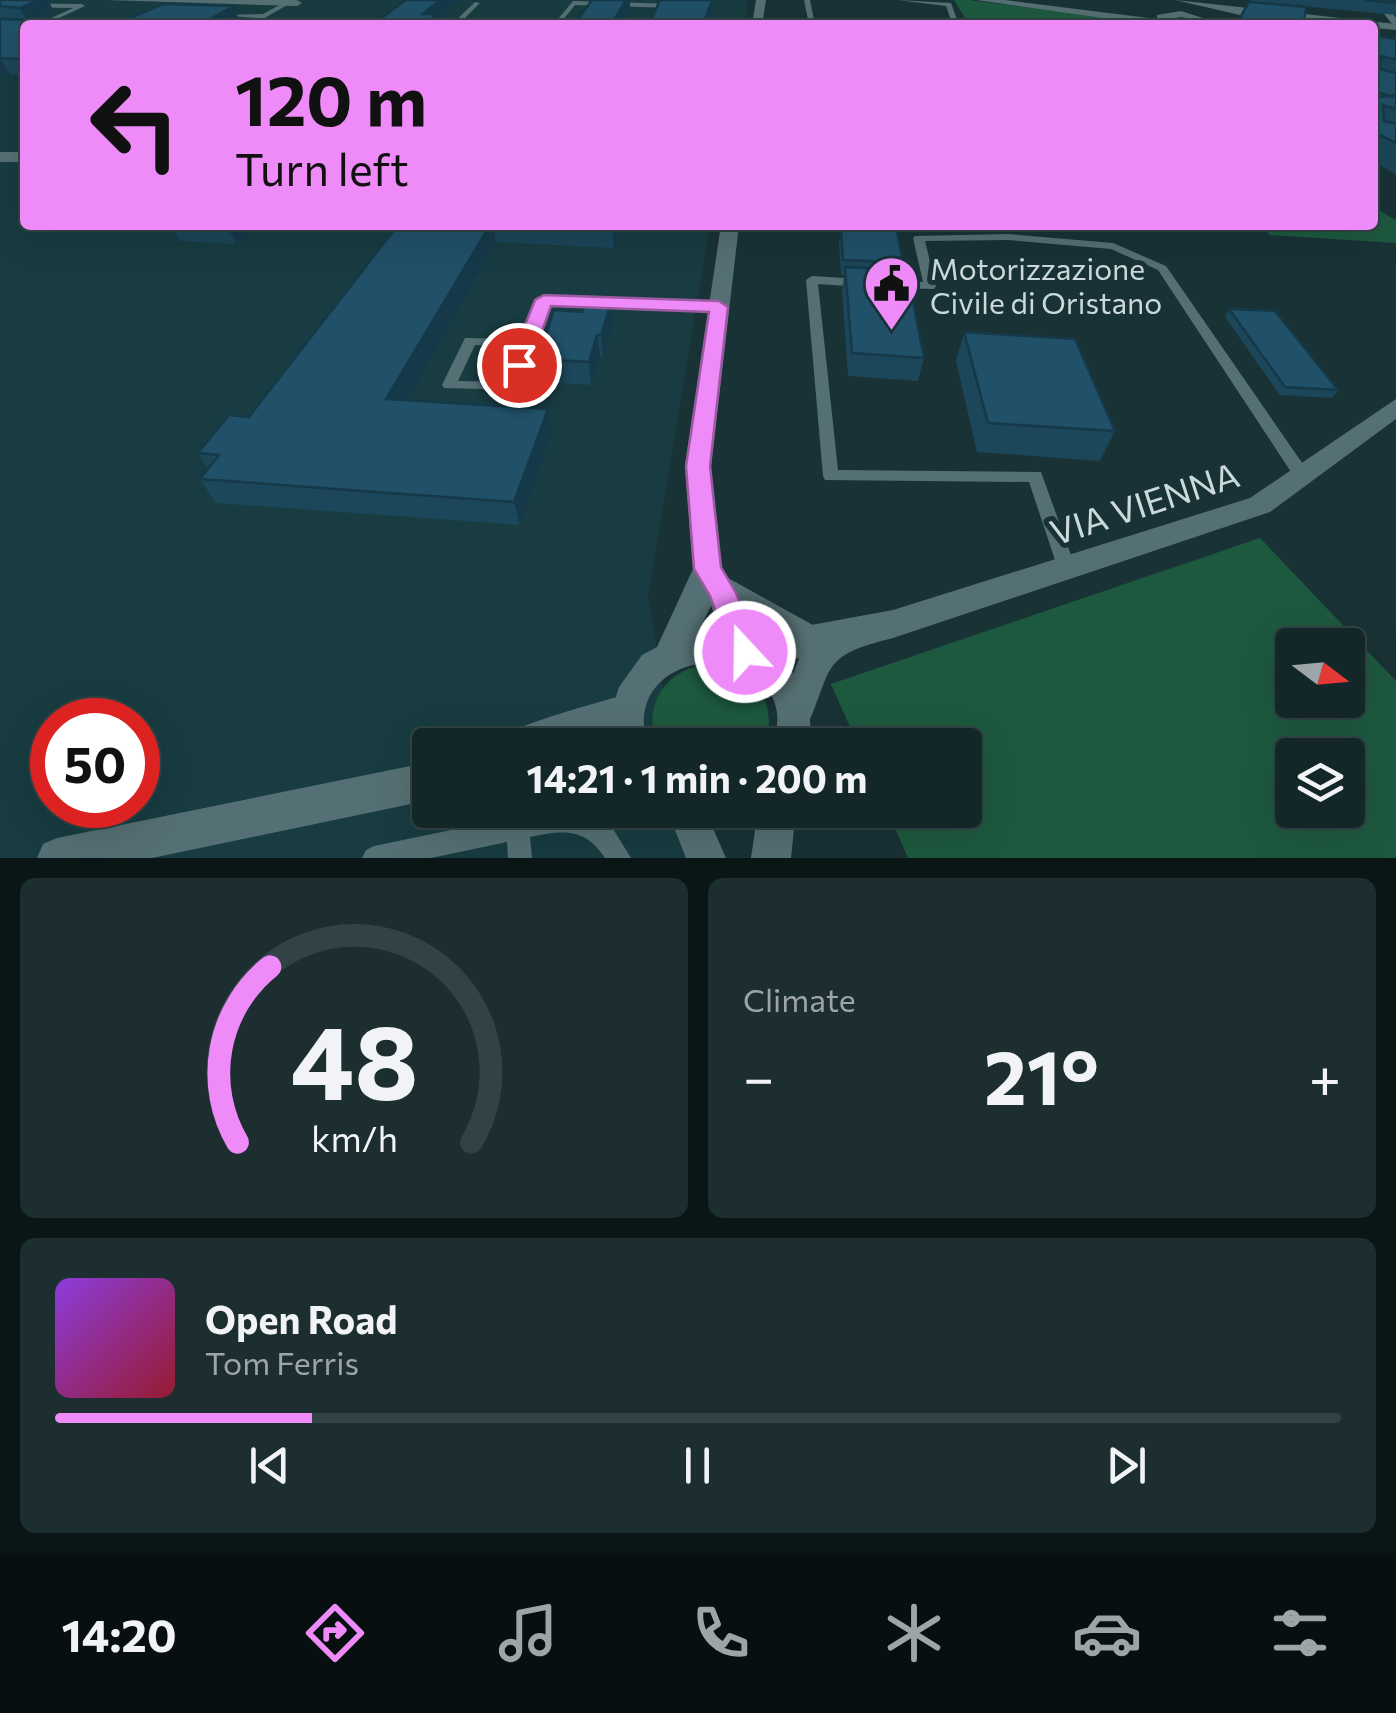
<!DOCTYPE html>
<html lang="en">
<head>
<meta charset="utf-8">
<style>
  :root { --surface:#132628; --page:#1c2e30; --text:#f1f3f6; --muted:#9da5a8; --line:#324345; --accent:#ee8bf8 }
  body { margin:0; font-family:Commissioner,sans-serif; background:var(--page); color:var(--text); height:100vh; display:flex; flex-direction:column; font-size:38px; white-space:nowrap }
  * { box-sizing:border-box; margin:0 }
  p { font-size:32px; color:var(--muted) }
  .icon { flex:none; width:55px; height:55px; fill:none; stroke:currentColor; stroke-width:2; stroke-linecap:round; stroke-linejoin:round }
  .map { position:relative; height:858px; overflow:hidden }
  .details { display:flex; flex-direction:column; gap:20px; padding:20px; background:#0a1516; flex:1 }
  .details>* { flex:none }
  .banner { position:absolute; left:20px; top:20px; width:1358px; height:210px; border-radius:10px; box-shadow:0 10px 40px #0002,0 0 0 2px var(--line); background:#ee8bf8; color:#111; overflow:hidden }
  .needle { width:65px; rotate:106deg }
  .controls { position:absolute; left:1275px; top:628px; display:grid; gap:20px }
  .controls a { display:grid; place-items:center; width:90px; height:90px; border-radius:10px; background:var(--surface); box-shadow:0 10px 40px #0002,0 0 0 2px var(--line); font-size:50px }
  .speed { position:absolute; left:30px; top:698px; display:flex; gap:20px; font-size:50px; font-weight:700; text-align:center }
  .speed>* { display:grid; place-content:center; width:130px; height:130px; border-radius:50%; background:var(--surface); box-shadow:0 10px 40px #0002,0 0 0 2px var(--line); line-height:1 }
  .speed .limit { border:15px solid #d22; background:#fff; color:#111 }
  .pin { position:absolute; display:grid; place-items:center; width:85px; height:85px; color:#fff; margin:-42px; border:5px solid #fff; border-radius:50%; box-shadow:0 2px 10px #0007 }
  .me { position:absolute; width:110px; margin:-55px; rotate:339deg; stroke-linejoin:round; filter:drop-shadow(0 0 8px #0008) }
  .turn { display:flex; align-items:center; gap:35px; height:210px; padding:0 50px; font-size:45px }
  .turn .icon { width:130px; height:130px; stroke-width:2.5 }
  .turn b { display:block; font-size:70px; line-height:85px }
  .big { font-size:75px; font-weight:700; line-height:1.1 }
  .details .card { flex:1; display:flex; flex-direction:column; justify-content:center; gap:15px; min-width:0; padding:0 35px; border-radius:15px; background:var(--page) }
  .details .dial { align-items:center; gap:0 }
  .dial svg { height:260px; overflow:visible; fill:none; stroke:var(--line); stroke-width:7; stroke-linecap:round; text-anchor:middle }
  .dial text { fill:var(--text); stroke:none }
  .song { display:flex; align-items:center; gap:30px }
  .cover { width:120px; height:120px; border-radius:15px; background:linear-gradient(135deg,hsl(270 70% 55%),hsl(350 70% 35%)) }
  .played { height:10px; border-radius:5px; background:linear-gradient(90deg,var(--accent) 20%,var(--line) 20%) }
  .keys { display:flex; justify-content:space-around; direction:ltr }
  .heat { display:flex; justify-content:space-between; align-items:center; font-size:55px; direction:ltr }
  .details .tiles { flex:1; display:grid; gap:20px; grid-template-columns:1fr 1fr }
  .card:last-child { grid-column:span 2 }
  .trip { position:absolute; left:412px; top:728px; width:570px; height:100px; border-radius:10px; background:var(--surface); box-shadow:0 10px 40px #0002,0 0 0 2px var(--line); font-weight:700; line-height:100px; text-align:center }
  .tab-bar { display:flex; height:160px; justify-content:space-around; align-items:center; background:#080f10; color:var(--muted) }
  .tab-bar .icon { width:70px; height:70px }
  .tab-bar .on { color:var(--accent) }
  .tab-bar b { font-size:45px; color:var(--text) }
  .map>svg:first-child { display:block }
  .built { fill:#183c41; fill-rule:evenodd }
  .green { fill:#1d593f; fill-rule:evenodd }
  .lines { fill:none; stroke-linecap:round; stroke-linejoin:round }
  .service { fill:#557074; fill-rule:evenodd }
  .minor { fill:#557074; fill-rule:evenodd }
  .tertiary { fill:#557074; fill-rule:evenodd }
  .secondary { fill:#557074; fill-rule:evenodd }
  .wall { fill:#1c4659 }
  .shaded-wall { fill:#163949 }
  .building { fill:#205168; stroke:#163949; stroke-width:2.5 }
  .route { fill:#ee8bf8; stroke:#9b5aa1; stroke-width:2.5 }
  .labels { text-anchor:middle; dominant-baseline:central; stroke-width:10; stroke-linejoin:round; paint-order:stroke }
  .far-poi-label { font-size:30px; fill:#cbd9dc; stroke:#193236; text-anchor:start }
  .street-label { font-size:35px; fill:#cbd9dc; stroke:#193236 }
</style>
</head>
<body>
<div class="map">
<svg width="1396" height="858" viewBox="0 0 1396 858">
  <rect width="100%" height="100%" fill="#193236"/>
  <!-- built -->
  <path class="built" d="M0,0h748l-4,25h-719v200h685l-62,371 24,149h-242v65h253l8,48h-691zM52,720h86v85h-86z"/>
  <!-- green -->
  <path class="green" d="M954,0h15l200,25h-200z
    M1373,207l23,13v23l-126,-8 -10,-10h112z
    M1260,538l136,143v177h-488l-21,-48h78v-65h-107l-27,-61zM1348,645v55h-56v-55zM1348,755v55h-56v-55z
    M712,664c42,4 67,40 53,81h-108c-16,-41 11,-79 55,-81z"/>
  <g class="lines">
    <!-- service -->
    <path class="service" d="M804,0h6l5,25h-6z
      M897,0l54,3 7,19 -27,3h-49l69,-5 -5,-14z
      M287,1l2,3 -33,19 -3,-2 4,-3 -41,-3 47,-1z
      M573,1l103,3 3,2 -3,2 -101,-3 -16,20h-6z
      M475,2l5,1 -22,22h-7z
      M0,3l82,1 3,2 -41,19h-8l37,-17 -73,-1z
      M1008,234l105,9 53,23 141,204 2,4 -2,4h-12l-137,-208 -47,-21 -103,-9 -83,1 11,45 -2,3 -45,-1 -6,-4 6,-4 34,2 -10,-44 2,-2z
      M812,276l49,3 6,4 -6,4 -43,-3 20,186 203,2 34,94 -3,5 -6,2 -6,-2 -3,-5 -28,-84 -204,-2 -2,-4 -17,-196z
      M544,296l175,7 6,4 -6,4 -170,-7 -33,86 -72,-2 -2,-3 23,-47 58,1 15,-39zM475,345l45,2 -14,35 -48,-1z
      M504,810h22l1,4 21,-4h21l41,14 21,34h-26c-20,-31 -42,-28 -75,-21l2,21h-24l-1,-16 -76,16h-69l4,-8 8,-4 130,-27z"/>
    <!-- minor -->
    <path class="minor" d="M106,0h191l5,3 -5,3z
      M976,0h29l152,19v-4l24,-4 44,14 -44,-8 -18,3 19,5h-30z
      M1373,0h10l13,18v11z
      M0,152h25v10h-25z
      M1396,399v20l-126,93 -377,126c-73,18 -59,27 -86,89l-12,5 -12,-5 -5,-12 21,-57 -54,9 -12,-5 -4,-10 4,-10 12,-5 148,-27 357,-112z
      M626,695l12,5 5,12 -5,12 -73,21h-62l5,-13c39,-15 77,-27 118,-37z
      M430,762v38l-278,58h-115l6,-14 14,-6z"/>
    <!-- tertiary -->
    <path class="tertiary" d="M1175,0l221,24v6l-156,-15z"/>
    <!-- secondary -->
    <path class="secondary" d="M756,0h10l-4,25h-10z
      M721,225h18l-28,241 10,108 99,55 5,10 -5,10 -11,4 -60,-30 10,23c42,21 53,54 52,99h-36c1,-10 3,-22 2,-32 -10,-77 -157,-64 -130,32h-36l-2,-27 10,-31 23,-32 15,-8 36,-78 -8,-103zM711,606l11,28h-25z
      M667,810h38l21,48h-40z
      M758,810h38l-5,48h-40z"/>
  </g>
  <!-- wall -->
  <path class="wall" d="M0,0h48l6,12 -21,8h7l2,5h-17v50l-15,-1 -10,5z
    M1251,0h145v15l-95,-9 3,15 29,4h-96z
    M1372,30l10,7 14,2v135l-24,-13z
    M171,225h85l-20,19 -56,-3z
    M398,225h224l-8,23 -118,-6 -89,158 141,9 4,23 -32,93 -305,-22 -15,-24 8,-10 -10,-16 51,-36z
    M841,228l62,34 -2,8 23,88 -6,23 -70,-5 -6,-87 2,-14h-3l-2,-32z
    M611,303l2,22 -10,32h-3l-9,28 -49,-3 -4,-23 44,-47z
    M1229,309l109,81 -6,8 -52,-3 -55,-78z
    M964,332l151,99 -15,30 -123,-9 -21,-91z"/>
  <!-- shaded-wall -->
  <path class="shaded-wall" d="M40,0h8l6,12 -26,10 -8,-14z
    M440,0h21l-23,20 1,5h-15l-1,-11z
    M626,0h4v10l-8,15h-11z
    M712,0l1,13 -4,12h-6z
    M234,6l5,15 -6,4h-34z
    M0,58l10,16 -10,5z
    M227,225h29l-20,19z
    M490,225h3l3,17 -101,180 -9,-23z
    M613,225h9l-8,23 -2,-21z
    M611,303l2,22 -10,32 -2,-22z
    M597,335l3,22 -9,28 -2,-23z
    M548,409l4,23 -32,93 -6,-23z"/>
  <!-- building -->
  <path class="building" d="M0,0h40l-20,8 -20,-2z
    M406,0h34l-17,14h14l-13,11h-52z
    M592,0h34l-15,25h-37z
    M660,0h52l-9,25h-54z
    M1365,0h31v3z
    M1249,2l57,5 -2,14 29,4h-70l-23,-7z
    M163,4l71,2 -35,19h-85z
    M0,19l40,1 -3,5h-12v26l-4,8 -21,-1z
    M1372,30l6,1 4,6 14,2v21l-15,-4 -1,13 16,4v22l-8,1 -16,-7z
    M1396,96v13l-13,-4 1,16 12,3v19l-24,-12v-34z
    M398,225h92l-104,174 162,10 -34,93 -314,-23 19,-24 -21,-2 31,-38 20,2z
    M573,225h40l-1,2z
    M841,228l56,3 6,31 -60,-2z
    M845,267l62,3 17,88 -72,-5z
    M585,301l26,2 -10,32h-4l-8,27 -51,-3 16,-49 28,2z
    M1229,309l46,2 63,79 -53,-3z
    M964,332l111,7 40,92 -127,-8z"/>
  <!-- route -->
  <path class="route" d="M544,295l175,6 9,6 -18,159 11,101 15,26 24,59 -5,9 -10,4 -11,-4 -24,-65 -16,-27 -8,-103 23,-154 -158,-6 -21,59 -11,7 -7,-2 -3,-5 26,-65z"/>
  <!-- icons -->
  <defs>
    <symbol id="civic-pin" viewBox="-11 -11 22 30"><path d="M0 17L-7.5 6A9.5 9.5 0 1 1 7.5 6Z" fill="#ee8bf8" stroke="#193236"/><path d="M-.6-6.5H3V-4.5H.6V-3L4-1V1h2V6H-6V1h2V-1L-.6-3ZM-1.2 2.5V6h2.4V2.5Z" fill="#111"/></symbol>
  </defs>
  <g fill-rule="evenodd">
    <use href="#civic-pin" x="860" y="252" width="63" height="86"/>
  </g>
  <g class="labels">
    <!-- far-poi labels -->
    <g class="far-poi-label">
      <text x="930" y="267">Motorizzazione<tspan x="930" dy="34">Civile di Oristano</tspan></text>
    </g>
    <!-- street labels -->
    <g class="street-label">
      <text transform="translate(1144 502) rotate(-18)">VIA VIENNA</text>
    </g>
  </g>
</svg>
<div class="controls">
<a><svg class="needle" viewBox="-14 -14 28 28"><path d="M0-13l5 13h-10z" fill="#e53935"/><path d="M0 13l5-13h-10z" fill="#9da5a8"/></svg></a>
<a><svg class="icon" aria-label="layers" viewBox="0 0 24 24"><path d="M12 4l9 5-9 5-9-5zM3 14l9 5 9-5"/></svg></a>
</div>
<div class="speed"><div class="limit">50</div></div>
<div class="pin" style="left:519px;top:365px;background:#d93025"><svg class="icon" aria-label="arrive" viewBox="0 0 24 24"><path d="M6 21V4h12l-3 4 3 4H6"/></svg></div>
<svg class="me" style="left:745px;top:652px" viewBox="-20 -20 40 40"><circle r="17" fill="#ee8bf8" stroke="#fff" stroke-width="3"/><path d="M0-11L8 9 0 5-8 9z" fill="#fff"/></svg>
<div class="trip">14:21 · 1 min · 200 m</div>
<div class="banner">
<div class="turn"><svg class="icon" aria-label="left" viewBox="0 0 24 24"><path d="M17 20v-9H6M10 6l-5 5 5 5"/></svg><div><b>120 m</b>Turn left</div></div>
</div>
</div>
<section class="details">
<div class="tiles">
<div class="card dial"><svg viewBox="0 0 100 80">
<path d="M14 69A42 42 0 1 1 86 69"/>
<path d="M14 69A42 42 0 0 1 24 15" stroke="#ee8bf8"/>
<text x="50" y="56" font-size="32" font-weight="700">48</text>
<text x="50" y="72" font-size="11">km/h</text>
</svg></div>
<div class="card"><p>Climate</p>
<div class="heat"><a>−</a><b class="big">21°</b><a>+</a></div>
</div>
<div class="card">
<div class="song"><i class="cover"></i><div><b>Open Road</b><p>Tom Ferris</p></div></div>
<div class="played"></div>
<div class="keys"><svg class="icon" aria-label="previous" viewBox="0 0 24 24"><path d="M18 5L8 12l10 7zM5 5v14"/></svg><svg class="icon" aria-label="pause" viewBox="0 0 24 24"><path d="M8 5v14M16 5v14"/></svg><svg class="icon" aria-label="next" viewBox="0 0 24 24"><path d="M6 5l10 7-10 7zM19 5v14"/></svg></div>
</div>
</div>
</section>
<nav class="tab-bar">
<b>14:20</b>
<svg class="icon on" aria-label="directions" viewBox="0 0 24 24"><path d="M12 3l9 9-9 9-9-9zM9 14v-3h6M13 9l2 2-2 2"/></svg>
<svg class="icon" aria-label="music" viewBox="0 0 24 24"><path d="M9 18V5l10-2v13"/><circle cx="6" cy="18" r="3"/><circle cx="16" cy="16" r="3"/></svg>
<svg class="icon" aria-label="phone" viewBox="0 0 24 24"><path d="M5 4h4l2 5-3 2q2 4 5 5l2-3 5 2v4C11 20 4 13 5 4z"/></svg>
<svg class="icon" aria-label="climate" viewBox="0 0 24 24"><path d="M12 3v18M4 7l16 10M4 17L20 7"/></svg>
<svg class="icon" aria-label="car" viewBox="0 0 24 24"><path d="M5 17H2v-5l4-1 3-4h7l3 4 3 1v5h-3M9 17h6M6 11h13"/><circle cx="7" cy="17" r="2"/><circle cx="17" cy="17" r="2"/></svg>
<svg class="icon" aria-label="filters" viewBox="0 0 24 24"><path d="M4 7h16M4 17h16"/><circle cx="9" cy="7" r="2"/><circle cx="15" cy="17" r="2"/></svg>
</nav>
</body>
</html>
